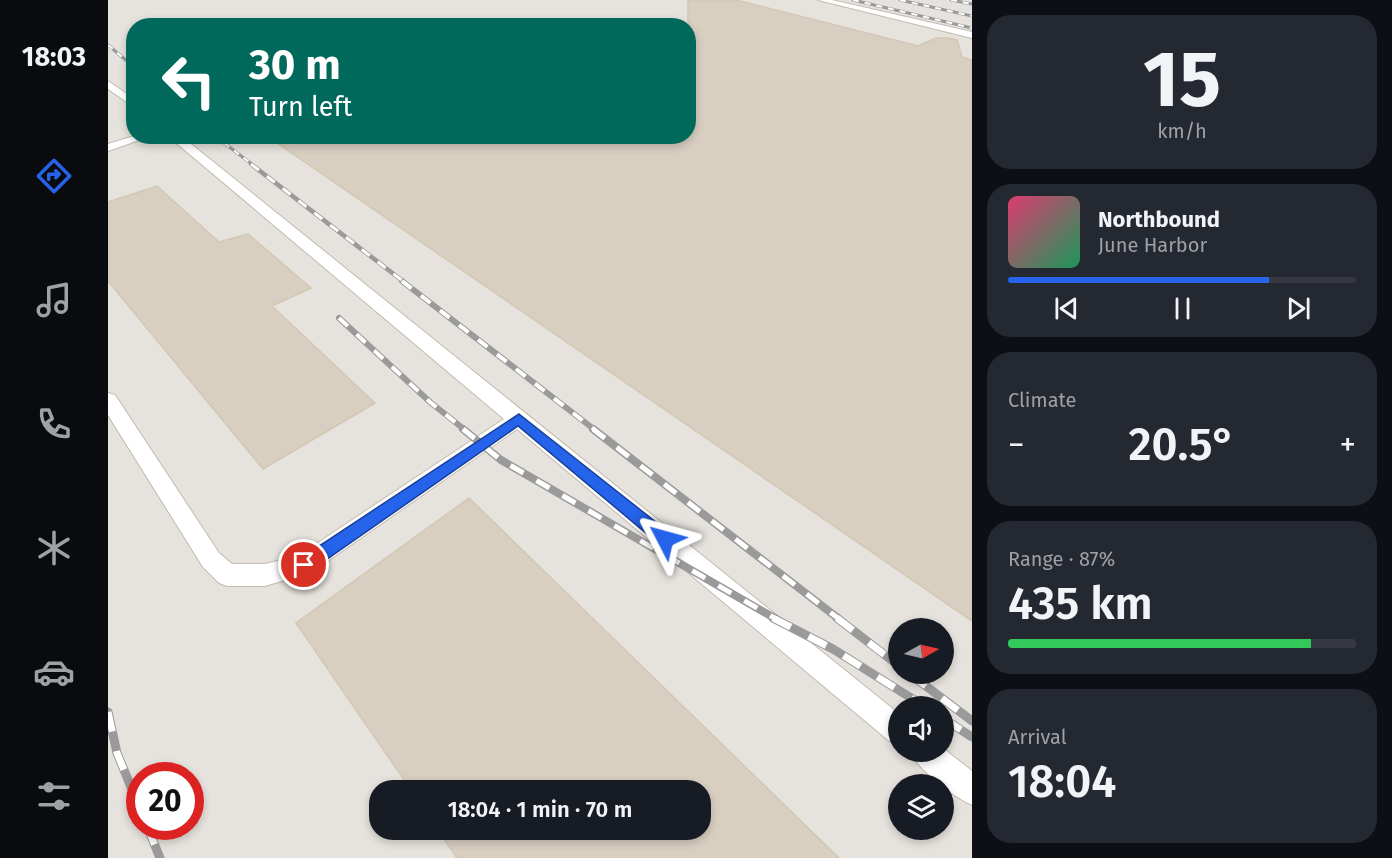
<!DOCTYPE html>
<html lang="en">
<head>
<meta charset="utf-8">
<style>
  :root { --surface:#171b24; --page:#242831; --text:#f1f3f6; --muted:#9ea1a6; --line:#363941; --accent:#2563eb }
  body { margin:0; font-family:"Fira Sans",sans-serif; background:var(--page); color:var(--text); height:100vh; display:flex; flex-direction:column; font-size:22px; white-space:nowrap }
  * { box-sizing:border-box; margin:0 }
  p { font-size:20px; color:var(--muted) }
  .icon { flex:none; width:33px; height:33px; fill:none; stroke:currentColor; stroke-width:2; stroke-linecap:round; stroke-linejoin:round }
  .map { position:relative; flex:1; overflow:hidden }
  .sheet { display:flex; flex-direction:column; gap:15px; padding:15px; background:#0d0f14; width:420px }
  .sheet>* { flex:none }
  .hud { position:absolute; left:18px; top:18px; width:570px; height:126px; border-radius:24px; box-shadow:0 3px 9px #0003; background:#00695c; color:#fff; overflow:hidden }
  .needle { width:39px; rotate:82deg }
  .fabs { position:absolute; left:780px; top:618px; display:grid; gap:12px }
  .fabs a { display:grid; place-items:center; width:66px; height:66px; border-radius:50%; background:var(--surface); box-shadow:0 3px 9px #0003; font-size:30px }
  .speed { position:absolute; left:18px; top:762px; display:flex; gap:12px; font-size:30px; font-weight:700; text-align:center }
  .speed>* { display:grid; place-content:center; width:78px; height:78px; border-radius:50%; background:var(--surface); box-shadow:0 3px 9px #0003; line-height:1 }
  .speed .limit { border:9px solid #d22; background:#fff; color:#111 }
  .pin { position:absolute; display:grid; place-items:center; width:51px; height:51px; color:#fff; margin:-26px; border:3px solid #fff; border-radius:50%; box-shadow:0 2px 6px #0007 }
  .me { position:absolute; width:66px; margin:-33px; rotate:309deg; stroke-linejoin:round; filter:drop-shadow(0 0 4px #0008) }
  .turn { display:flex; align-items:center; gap:21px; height:126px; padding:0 24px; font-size:27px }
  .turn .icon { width:78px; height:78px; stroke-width:2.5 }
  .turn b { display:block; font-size:42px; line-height:51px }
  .big { font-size:45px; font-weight:600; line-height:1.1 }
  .sheet .card { flex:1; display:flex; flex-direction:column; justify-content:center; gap:9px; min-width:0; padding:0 21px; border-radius:24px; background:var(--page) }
  .sheet .dial { align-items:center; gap:0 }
  .dial b { font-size:78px; line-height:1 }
  .song { display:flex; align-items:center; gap:18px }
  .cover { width:72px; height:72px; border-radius:9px; background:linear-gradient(135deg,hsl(340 70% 55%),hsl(150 70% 35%)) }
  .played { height:6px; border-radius:3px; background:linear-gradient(90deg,var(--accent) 75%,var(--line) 75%) }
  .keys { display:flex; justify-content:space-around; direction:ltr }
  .heat { display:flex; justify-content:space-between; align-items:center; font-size:33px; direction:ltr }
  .charge { height:9px; border-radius:4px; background:linear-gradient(90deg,#34c759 87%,var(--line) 0) }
  .trip { position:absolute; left:261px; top:780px; width:342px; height:60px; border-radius:24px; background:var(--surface); box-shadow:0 3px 9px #0003; font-weight:600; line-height:60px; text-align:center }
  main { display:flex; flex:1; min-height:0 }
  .tabs { display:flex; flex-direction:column; width:108px; justify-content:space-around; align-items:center; background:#090b0e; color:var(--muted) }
  .tabs .icon { width:42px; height:42px }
  .tabs .active { color:var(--accent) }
  .tabs b { font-size:27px; color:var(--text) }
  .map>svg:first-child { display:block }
  .industrial { fill:#e6e2dd; fill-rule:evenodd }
  .building { fill:#d8cfc1; stroke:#d3c7b4; stroke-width:1.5 }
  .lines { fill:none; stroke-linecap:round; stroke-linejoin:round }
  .lane-casing { stroke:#c2bbae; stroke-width:2 }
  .lane { fill:#fff; fill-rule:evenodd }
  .rail-far4-casing { stroke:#9a9a9a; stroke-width:3 }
  .rail-far3-casing { stroke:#9a9a9a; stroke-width:4.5 }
  .rail-far2-casing { stroke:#9a9a9a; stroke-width:6 }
  .rail-far1-casing { stroke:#9a9a9a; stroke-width:8 }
  .rail-casing { stroke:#9a9a9a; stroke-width:9 }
  .rail-far4 { stroke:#fff; stroke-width:2; stroke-dasharray:6; stroke-linecap:butt }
  .rail-far3 { stroke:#fff; stroke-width:3; stroke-dasharray:10; stroke-linecap:butt }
  .rail-far2 { stroke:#fff; stroke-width:4; stroke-dasharray:12; stroke-linecap:butt }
  .rail-far1 { stroke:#fff; stroke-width:5; stroke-dasharray:15; stroke-linecap:butt }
  .rail { stroke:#fff; stroke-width:7; stroke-dasharray:20; stroke-linecap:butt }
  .route { fill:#2563eb; stroke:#184099; stroke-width:1.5 }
</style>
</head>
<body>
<main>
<nav class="tabs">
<b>18:03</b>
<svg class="icon active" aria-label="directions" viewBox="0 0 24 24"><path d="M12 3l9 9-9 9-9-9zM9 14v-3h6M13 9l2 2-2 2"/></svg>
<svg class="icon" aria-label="music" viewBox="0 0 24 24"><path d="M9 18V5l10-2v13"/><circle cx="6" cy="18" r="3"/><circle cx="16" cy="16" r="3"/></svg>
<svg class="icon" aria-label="phone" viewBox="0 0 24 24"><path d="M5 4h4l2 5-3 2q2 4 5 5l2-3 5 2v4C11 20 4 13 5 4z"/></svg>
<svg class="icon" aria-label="climate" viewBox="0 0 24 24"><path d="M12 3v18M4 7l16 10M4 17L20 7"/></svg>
<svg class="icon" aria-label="car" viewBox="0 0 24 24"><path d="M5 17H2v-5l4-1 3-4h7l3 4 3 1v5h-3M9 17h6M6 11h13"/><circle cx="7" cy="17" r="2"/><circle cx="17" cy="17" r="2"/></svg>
<svg class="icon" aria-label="filters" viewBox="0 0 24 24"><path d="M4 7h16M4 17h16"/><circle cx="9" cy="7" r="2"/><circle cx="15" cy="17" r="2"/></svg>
</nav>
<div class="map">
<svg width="864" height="858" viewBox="0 0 864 858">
  <rect width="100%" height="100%" fill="#f6f3ec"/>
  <!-- industrial -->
  <path class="industrial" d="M0,0h864v858h-864zM26,26h554v110h-554zM790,628h46v46h-46zM790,706h46v46h-46zM32,776h50v50h-50zM790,784h46v46h-46zM272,790h320v40h-320z"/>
  <!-- building -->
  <path class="building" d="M580,0h48l182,46 18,-8h12l9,2 5,17 10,3v561l-705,-485h421z
    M49,186l62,56 29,-8 63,54 -39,18 103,97 -112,66 -155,-188v-79z
    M361,498l370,360h-382l-19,-28h262v-40h-289l-115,-167z"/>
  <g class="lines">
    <defs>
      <path id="lane" d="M710,0h14l140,32v6z
        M0,81l26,18v8l-26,-18z
        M26,136h17l-43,15v-7z
        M60,136h13l717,577v31l-10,-4 -371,-311 -205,143 -47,14h-38l-8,-3 -16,-16 -95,-152v-22l7,2 104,158 13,11h33l33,-8 206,-137z
        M836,749l28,22v34c-18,-8 -54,-35 -61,-53h33z"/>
    </defs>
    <!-- lane casing -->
    <use href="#lane" class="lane-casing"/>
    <!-- lane -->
    <use href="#lane" class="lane"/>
    <defs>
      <path id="rail-far4" d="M745,0l119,28
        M792,0l72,16
        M843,0l21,4
        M0,45l26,22
        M107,136l38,29"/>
      <path id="rail-far3" d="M143,164l153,118"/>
      <path id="rail-far2" d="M294,281l193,149
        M231,318l91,84 35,28"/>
      <path id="rail-far1" d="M355,429l38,31 275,159
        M485,429l246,190"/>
      <path id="rail" d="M665,618l60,31 91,57
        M729,618l61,47
        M802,674l62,47
        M0,712l9,41 23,56
        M836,719l28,18
        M39,826l13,32"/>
    </defs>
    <!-- rail-far4 casing -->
    <use href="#rail-far4" class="rail-far4-casing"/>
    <!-- rail-far3 casing -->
    <use href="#rail-far3" class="rail-far3-casing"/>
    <!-- rail-far2 casing -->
    <use href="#rail-far2" class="rail-far2-casing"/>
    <!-- rail-far1 casing -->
    <use href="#rail-far1" class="rail-far1-casing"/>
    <!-- rail casing -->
    <use href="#rail" class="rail-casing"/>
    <!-- rail-far4 -->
    <use href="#rail-far4" class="rail-far4"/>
    <!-- rail-far3 -->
    <use href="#rail-far3" class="rail-far3"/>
    <!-- rail-far2 -->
    <use href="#rail-far2" class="rail-far2"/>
    <!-- rail-far1 -->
    <use href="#rail-far1" class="rail-far1"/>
    <!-- rail -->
    <use href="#rail" class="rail"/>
  </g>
  <!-- route -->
  <path class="route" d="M411,414l152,120 2,5 -2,5 -6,2 -6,-2 -141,-118 -208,145 -6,2 -6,-2 -2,-6 2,-5z"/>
</svg>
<div class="fabs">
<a><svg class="needle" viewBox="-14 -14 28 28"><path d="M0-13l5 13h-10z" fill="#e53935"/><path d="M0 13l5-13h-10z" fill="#9ea1a6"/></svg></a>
<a><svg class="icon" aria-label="sound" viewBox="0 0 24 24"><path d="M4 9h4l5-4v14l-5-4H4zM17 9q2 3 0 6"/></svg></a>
<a><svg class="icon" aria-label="layers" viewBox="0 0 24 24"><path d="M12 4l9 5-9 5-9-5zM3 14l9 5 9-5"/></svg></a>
</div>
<div class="speed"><div class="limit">20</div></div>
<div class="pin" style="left:196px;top:565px;background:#d93025"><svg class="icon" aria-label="arrive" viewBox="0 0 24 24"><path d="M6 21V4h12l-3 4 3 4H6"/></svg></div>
<svg class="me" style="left:557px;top:539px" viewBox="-20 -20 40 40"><path d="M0-17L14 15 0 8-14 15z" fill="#2563eb" stroke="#fff" stroke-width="4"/></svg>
<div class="trip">18:04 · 1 min · 70 m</div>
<div class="hud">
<div class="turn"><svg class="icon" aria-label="left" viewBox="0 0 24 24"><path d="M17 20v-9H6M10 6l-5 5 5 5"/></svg><div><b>30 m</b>Turn left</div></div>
</div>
</div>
<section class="sheet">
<div class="card dial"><b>15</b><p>km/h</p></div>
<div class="card">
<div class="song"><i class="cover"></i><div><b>Northbound</b><p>June Harbor</p></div></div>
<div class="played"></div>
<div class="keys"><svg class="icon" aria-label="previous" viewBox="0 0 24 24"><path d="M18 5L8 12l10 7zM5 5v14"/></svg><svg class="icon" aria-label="pause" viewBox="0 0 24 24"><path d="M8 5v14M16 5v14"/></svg><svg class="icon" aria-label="next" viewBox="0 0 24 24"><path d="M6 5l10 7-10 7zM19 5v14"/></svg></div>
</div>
<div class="card"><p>Climate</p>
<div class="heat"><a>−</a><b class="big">20.5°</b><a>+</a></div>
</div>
<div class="card"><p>Range · 87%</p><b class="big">435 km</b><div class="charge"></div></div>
<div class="card"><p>Arrival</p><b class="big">18:04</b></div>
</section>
</main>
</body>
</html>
